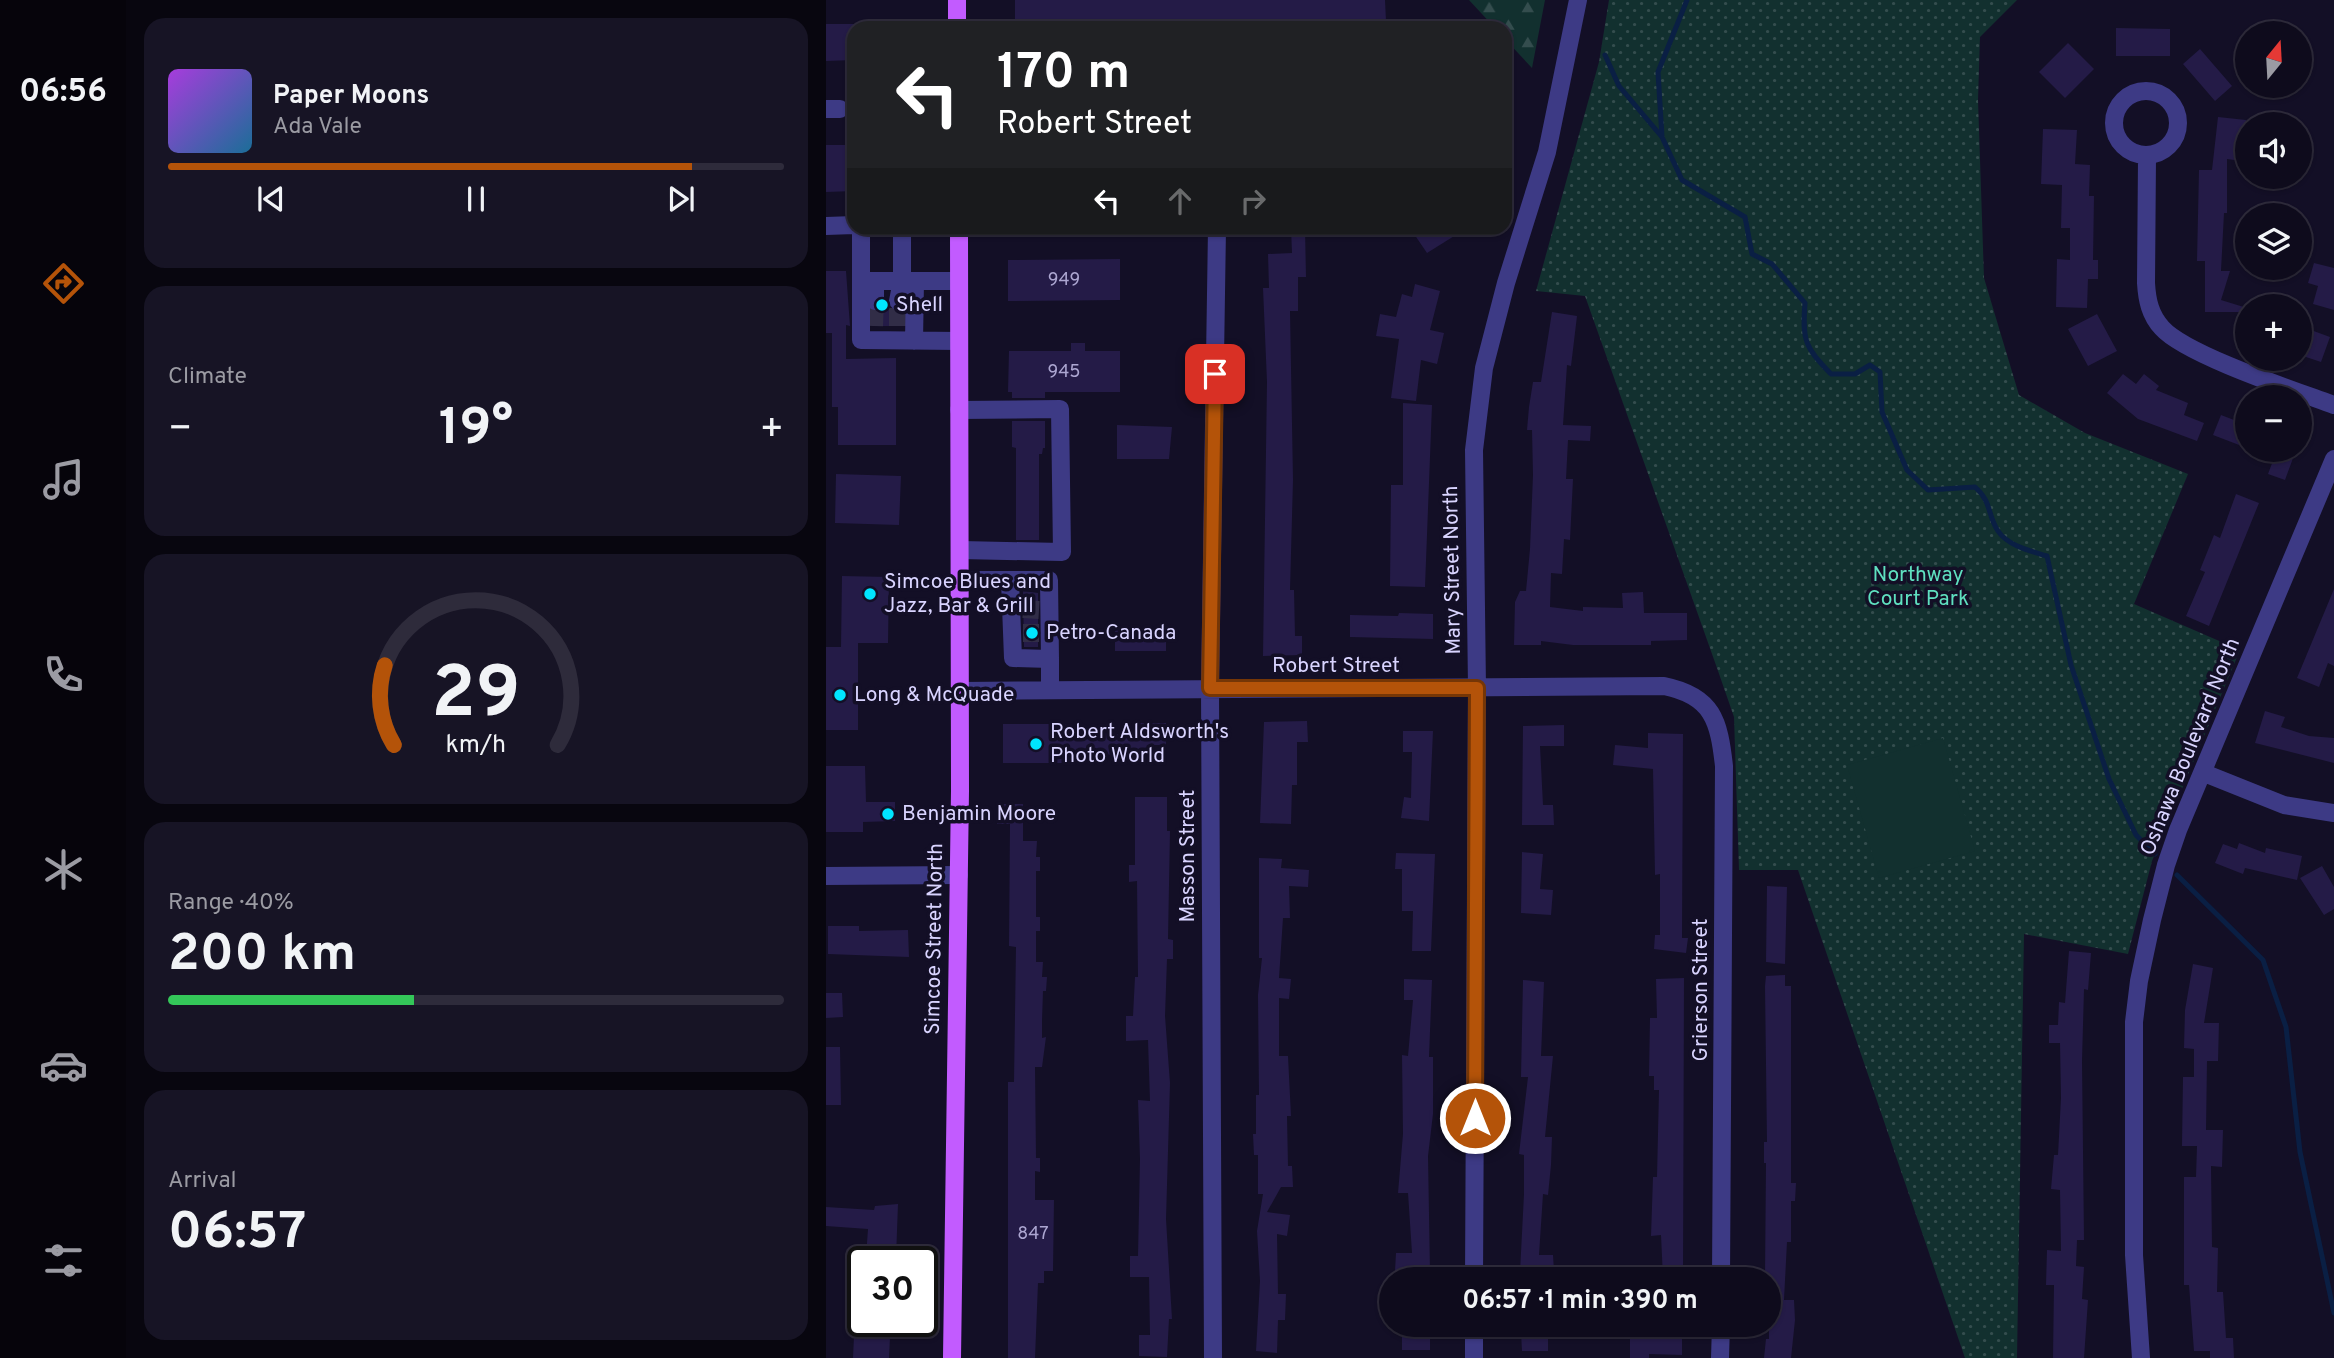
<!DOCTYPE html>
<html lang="en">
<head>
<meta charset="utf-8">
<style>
  :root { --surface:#0e0b1c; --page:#171425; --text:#f1f3f6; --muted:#9b9ba3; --line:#2e2b3b; --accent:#b45309 }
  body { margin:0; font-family:Overpass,sans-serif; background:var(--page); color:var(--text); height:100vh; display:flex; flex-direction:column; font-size:26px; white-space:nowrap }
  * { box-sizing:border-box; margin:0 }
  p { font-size:23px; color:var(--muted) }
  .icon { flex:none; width:38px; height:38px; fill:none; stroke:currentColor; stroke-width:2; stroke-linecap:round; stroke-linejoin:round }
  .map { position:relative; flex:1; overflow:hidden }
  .panel { display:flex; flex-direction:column; gap:18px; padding:18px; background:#08060f; width:700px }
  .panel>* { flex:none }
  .guide { position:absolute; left:21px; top:21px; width:665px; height:214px; border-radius:21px; box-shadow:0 2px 5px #0004,0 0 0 2px var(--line); background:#202124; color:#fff; overflow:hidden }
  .needle { width:46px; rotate:18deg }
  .tools { position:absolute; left:1409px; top:21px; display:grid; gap:14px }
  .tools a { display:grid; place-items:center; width:77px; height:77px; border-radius:50%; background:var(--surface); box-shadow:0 2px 5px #0004,0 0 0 2px var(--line); font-size:35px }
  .speed { position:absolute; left:21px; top:1246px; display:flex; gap:14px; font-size:35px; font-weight:700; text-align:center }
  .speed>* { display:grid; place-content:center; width:91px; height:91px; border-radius:50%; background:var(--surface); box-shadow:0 2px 5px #0004,0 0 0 2px var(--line); line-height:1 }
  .speed .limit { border:4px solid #111; border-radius:10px; background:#fff; color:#111 }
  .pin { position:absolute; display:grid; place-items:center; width:60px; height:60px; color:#fff; margin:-30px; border-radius:14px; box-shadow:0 4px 10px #0006 }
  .me { position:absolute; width:77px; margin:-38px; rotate:0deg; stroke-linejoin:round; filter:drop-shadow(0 0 5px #0008) }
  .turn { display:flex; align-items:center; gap:24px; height:147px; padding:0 35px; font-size:32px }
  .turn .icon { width:91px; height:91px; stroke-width:2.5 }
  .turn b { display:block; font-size:49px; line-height:60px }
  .lanes { display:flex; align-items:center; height:66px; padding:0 35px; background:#0003; justify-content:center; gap:35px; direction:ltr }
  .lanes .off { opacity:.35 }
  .big { font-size:52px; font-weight:700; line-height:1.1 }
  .panel .widget { flex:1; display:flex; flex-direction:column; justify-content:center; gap:10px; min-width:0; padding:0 24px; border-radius:21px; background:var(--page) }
  .panel .dial { align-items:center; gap:0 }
  .dial svg { height:182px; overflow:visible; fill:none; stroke:var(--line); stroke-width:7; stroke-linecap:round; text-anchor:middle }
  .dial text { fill:var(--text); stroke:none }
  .song { display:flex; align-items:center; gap:21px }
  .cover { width:84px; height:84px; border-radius:10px; background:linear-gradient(135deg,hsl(280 70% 55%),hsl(200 70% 35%)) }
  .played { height:7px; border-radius:4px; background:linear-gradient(90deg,var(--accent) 85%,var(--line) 85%) }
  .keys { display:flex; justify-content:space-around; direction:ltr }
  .heat { display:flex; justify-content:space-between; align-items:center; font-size:38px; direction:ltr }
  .charge { height:10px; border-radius:5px; background:linear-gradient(90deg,#34c759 40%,var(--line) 0) }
  .trip { position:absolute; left:553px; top:1267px; width:402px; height:70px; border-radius:35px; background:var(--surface); box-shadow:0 2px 5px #0004,0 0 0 2px var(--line); font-weight:700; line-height:70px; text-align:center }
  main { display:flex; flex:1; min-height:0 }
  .dock { display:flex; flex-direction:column; width:126px; justify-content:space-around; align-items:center; background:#06040b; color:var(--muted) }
  .dock .icon { width:49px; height:49px }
  .dock .on { color:var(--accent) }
  .dock b { font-size:32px; color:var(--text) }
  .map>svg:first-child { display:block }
  .forest { fill:url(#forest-firs) }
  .park { fill:url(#park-dots) }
  .pitch { fill:#12302f }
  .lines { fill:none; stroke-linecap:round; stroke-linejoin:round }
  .stream { stroke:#0a1f44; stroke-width:5 }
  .building { fill:#241b47 }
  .minor-tunnel { stroke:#312d47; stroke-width:18; stroke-dasharray:18 9; stroke-linecap:butt }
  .minor { stroke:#3d3a85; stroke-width:18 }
  .major { stroke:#c25bff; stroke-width:18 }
  .route-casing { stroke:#753606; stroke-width:18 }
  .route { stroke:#b45309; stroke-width:12 }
  .poi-dot { fill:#00e5ff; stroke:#130f26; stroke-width:2.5 }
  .labels { text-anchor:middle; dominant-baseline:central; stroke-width:7; stroke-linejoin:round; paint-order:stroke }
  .number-label { font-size:18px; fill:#aca6d1 }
  .poi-label { font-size:21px; fill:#d9d4ff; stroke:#130f26; text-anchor:start }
  .street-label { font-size:21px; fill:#d9d4ff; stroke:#130f26 }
  .park-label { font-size:21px; fill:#5fe0c0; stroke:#130f26 }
</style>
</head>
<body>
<main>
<nav class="dock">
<b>06:56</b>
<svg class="icon on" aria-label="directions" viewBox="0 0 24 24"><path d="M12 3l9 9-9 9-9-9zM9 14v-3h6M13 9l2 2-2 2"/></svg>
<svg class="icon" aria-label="music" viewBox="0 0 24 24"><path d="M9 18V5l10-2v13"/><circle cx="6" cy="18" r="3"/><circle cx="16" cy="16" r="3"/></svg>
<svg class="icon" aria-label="phone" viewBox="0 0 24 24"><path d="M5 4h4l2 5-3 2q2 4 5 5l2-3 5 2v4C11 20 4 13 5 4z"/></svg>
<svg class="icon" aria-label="climate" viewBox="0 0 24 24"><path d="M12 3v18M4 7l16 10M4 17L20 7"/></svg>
<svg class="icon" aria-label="car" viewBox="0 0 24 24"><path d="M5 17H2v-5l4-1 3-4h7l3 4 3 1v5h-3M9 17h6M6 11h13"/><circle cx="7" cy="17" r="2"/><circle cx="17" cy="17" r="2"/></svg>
<svg class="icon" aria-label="filters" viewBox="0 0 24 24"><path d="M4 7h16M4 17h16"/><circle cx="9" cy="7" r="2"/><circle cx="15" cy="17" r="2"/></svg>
</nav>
<section class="panel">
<div class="widget">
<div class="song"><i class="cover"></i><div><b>Paper Moons</b><p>Ada Vale</p></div></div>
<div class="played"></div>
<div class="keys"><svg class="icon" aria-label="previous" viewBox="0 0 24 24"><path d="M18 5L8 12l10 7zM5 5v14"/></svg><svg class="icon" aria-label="pause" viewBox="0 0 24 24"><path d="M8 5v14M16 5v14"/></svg><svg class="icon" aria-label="next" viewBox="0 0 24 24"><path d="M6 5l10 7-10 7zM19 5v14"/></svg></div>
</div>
<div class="widget"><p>Climate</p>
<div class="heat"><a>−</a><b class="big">19°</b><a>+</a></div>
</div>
<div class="widget dial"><svg viewBox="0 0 100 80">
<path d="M14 69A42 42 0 1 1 86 69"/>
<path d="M14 69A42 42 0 0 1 10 34" stroke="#b45309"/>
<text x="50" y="56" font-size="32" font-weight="700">29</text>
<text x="50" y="72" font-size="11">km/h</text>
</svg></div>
<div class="widget"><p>Range · 40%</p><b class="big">200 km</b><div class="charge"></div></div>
<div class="widget"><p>Arrival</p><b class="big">06:57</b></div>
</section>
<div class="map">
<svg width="1508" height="1358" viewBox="0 0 1508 1358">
  <defs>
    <pattern id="forest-firs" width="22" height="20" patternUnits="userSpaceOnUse" patternTransform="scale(1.75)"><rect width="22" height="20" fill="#12302f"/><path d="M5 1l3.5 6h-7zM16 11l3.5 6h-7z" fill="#344d4e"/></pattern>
    <pattern id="park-dots" width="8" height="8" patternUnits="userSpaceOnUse" patternTransform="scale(1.75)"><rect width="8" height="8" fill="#12302f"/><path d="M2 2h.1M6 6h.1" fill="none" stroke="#344d4e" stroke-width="1.8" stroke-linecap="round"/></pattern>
  </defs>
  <rect width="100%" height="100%" fill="#130f26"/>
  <!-- forest -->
  <path class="forest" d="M643,0h76l-13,68 -27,-29v-11h-10z"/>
  <!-- park -->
  <path class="park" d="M783,0h408l-37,37 -2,63 6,178 35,117 66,38 103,41 -54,130 106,46 -88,211 -24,93 -104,-20 -7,424h-52l-167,-488h-59l-5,-153 -17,-49 -132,-372 -49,-5 63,-229z"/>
  <!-- pitch -->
  <path class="pitch" d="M1117,738l32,113 -96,27 -32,-113z"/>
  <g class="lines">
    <!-- stream -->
    <path class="stream" d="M779,55l14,31 43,51 20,43 63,37 7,37 20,10 33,39c-3,38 0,44 26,71h24l15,-9 10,7 2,40 25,58 21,20 47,-3c17,15 12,27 23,44 10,15 33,20 49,25l24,109 38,114 27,56 19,19
      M836,137l-4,-65 29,-72
      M1351,875l86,85 23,67 14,125 34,161"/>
  </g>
  <!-- building -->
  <path class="building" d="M189,0h370l1,21h-192v7h-33v-5h-146z
    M0,24h28v36l-28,1z
    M1290,28l54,1v27h-54z
    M1242,43l26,26 -29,29 -26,-26z
    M1374,49l32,37 -17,15 -32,-37z
    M1392,117l28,3 -4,41 -15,-2v54h-3l-3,58h9l-9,29 26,8v4h-42v-51h-8l2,-91h13z
    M1217,129l34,1 -2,34 15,1 -1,31h5l-1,64h5v19h-10l-1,29 -31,-1 1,-48 13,1v-32h-9l1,-43 -21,-1z
    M0,145h28v46l-28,1z
    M465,228h14l1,49h-8v34h-8l3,169 -3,110h4l1,46h7v19l-39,1 4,-274 -4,-94h6l-1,-34 24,-1z
    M584,228h57l-40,25z
    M294,259v41l-112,1v-41z
    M1488,263l20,5v42l-21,-6 5,-18 -10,-3z
    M0,271h20l4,55 -4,-1v34l50,-1v87h-58v-38h-6v-74h-6z
    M589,284l25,7 -10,39 14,3 -7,31 -16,-4 -5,41 -25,-3 8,-59 -23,-3 4,-22 16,3 6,-23 10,3z
    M60,301l5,9 12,1v15h-31v-14l9,-2z
    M726,312l25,4 -6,50 -4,-1 -4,60 28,1 -1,15 -22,-1 -2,39h7l-3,61 -6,-1 -2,35 -11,-1 -1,34 33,4v-4l40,1 -1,-15 21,-1 1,21h43v27l-36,1v4h-78l-32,-4v4h-27l1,-43 5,-11h6l4,-42 3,-74 -1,-45h-5l2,-23 4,-25h8z
    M1271,314l20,37 -29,15 -20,-37z
    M1474,326l30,11 -9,25 -21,-7z
    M245,343h14v8h35v41h-75v6h-33v-6h-4l1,-41h62z
    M1297,374l13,10 8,-10 15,12 -3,4 32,13 -4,12 20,8 -7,18 -59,-22 -31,-26z
    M577,403l29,2 -7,182 -35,-1 1,-101h12z
    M1395,415l26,10v23l-34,-13z
    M186,421h33v27h-2l-1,6h-3v86h-23v-92l-4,-1z
    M291,425l55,2 -3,32h-52z
    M1451,450h19l-11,30 -17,-6z
    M10,474l65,2 -2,49 -64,-2z
    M1410,494l23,9 -50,123 -23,-10 19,-44 -5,-2 14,-35 6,3z
    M16,576l47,1 -1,66h-30v87h-32v-83h15z
    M1508,589v77l-6,-3 -9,24 -22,-9z
    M197,591l15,2v54h-14z
    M573,613l34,1v25l-83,-2v-22l48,1z
    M289,630l51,1v20h-51z
    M1439,711l20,6 -4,10 28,9 25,2v25l-79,-20z
    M481,721l1,21h-11v43h-5l-1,39 -31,-1 4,-101z
    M308,723h32v22h-15l1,16h-21v-5l-62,-4v11h-66v-39h66v7l65,4z
    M738,725v21h-24l3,59h10l1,20h-32l1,-99z
    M577,731h30l-4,90 -28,-3 3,-21 7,1 1,-46h-9z
    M822,733l35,1 -1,204h6l-2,15 -32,-4 1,-14h5v-61l-5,1 -2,-106 -40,-4 2,-20 33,3z
    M0,766h39l1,36h29v19l-32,1v10h-37z
    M309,797h32v34h3l-2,108 5,1v19h-6l-2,57 5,67 -4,136 6,100h-3l-2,38 -28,-1v-21h11l-1,-58h-19v-21h8l2,-97 -2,-59 12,1 -2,-61 -22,1v-25h7l2,-39h3l-1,-96 -8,1v-17h6z
    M171,804h26v37h14l-1,16h4v14h-4v46h4v14h-4v31h7l-1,15h5l-1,14h-3l-1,30v17l4,-1 -4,30h-7l1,91h4v14l-5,-1v29h19l-1,71h-9v12h-6l-3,75h-27v-276h6l2,-135 -7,-1 1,-122h-13z
    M1413,843l26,10 1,-5 36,8 -5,24 -52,-12 -2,6 -28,-11 8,-19 14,5z
    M696,852l21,2 -3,35 13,1 -2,25 -30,-2z
    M570,853l39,1 -4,97h-19l1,-40h-11v-42h-7z
    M433,858l23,1 -1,9 28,2 -1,17 -19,-1 1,32h-7l-4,60 12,1 -2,20 -10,-1v58h9l3,60h-4l1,50h4l1,21h-12l-14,25 23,3 -3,21 -10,-2 1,60h8l-1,26h-7l-1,33 -21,-2 4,-70 -3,-50 6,-37h-5v-39h-4l-1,-21h3v-39h3l-1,-100 4,-37h-3z
    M1496,866l12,21v22l-10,6 -24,-37z
    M941,886l20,1 -2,77 -19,-2z
    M2,926h31v5l49,-1 1,27 -81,-3z
    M1243,951l22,2 -3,37 -4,-1 -2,72 2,179h-7l-1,26 8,1 -2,32 6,1 -4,58h-31l1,-73h-8l1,-35 14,1 -1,-61 -9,-1 3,-34h4l3,-57 -1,-55h-11v-18h9l1,-23 6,1z
    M1367,964l20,4 -9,55h15l-1,38h-11l-1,69h17l-1,37 -11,-1 1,81 6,1 -1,44h6l3,46h7l1,20h-24v-7h-16l-5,-66h-5v-108h12l1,-31h-15l1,-69h11v-28l-10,-1 1,-38z
    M959,975v11h6v197h5l-1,18h-4v41h-4l-3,58h10l1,20 -4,38h-27l2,-19h3v-60h-4l1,-116h-2v-21h3l-2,-156 1,-10z
    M858,978l-1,299 -20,1 -2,-43 -10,1 2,-59h4l2,-87h-5v-14h-5l1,-58h7l-1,-39z
    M578,979l28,1 -3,77h4v57l-5,42 2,116 -35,-1 1,-18h16l-4,-60h-10l5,-59 -1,-79 6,1 5,-56h-9z
    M697,980l21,2 -3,74h12l-8,81h7l-1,28 -3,30 -5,-1 -4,61h14l1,16 -34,1 4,-78v-39l-5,-1 9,-77h-7z
    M0,993h16l1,24 -17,1z
    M0,1047h14l1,58h-15z
    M72,1204l-2,54 -30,-1 2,-28 -42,-3v-19l48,3 1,-4z
    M576,1333h28v17h-28z
    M695,1333h27v18h-26z
    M804,1333l52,2v20l-33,-1v4h-19z
    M28,1336l36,1 -1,21h-36z"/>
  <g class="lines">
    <!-- minor-tunnel -->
    <path class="minor-tunnel" d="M48,326l1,-25
      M72,326v-25
      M197,609l16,1
      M197,633h16"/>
    <!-- minor -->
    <path class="minor" d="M1288 123a32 32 0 1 1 64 0a32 32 0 1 1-64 0Z
      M0,109h14
      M1321,158l-1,125c1,17 4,32 16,45 24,27 134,63 172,77
      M0,226l28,-1
      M35,228v112l98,1
      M76,228v53h57
      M35,281h41l-4,20
      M49,301v-20
      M88,341l1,-60
      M133,410l101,-1 2,143 -101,-2
      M135,580h49l3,78 37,1v31
      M184,580h39l1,79
      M134,691l704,-5c49,10 55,35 60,80l-3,513
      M1378,773l80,32 50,8
      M0,876l133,-1
      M648,1279l3,-591 -3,-238 10,-82 22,-85 41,-131 31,-152
      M387,1358l-3,-670 7,-460
      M648,1358v-33
      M894,1358l1,-33
      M1315,1358l-7,-103v-233l5,-41 13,-61 14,-55 12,-35 156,-371"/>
    <!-- major -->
    <path class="major" d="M131,0v28
      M126,1358l8,-567 -1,-563"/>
  </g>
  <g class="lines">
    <defs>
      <path id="route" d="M389,374l-5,314h267l-2,430"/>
    </defs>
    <!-- route casing -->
    <use href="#route" class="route-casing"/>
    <!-- route -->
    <use href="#route" class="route"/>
  </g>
  <!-- markers -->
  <g class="poi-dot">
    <circle cx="56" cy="305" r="7"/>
    <circle cx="44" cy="594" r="7"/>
    <circle cx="206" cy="633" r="7"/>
    <circle cx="14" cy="695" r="7"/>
    <circle cx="210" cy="744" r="7"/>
    <circle cx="62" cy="814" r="7"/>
  </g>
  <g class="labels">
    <!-- number labels -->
    <g class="number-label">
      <text x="238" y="280">949</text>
      <text x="238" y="372">945</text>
      <text x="207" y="1234">847</text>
    </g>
    <!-- poi labels -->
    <g class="poi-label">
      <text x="70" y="305">Shell</text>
      <text x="58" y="582">Simcoe Blues and<tspan x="58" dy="24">Jazz, Bar &amp; Grill</tspan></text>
      <text x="220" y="633">Petro-Canada</text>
      <text x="28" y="695">Long &amp; McQuade</text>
      <text x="224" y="732">Robert Aldsworth's<tspan x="224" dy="24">Photo World</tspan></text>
      <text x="76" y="814">Benjamin Moore</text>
    </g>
    <!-- street labels -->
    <g class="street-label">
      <text transform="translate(627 570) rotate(-91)">Mary Street North</text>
      <text x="510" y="666">Robert Street</text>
      <text transform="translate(1365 747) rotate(-68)">Oshawa Boulevard North</text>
      <text transform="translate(362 856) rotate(-90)">Masson Street</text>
      <text transform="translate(109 939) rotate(-89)">Simcoe Street North</text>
      <text transform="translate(875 990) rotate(-90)">Grierson Street</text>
    </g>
    <!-- park labels -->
    <g class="park-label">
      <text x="1092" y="575">Northway<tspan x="1092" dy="24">Court Park</tspan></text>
    </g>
  </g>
</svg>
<div class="tools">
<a><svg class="needle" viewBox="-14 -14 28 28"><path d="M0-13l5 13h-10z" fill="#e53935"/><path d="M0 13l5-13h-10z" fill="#9b9ba3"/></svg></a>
<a><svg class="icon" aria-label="sound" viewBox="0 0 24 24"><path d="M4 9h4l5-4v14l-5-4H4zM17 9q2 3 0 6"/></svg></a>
<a><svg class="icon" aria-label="layers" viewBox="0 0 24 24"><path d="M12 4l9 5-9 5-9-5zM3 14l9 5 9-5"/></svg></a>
<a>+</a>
<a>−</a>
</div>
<div class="speed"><div class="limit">30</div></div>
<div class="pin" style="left:389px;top:374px;background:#d93025"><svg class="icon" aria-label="arrive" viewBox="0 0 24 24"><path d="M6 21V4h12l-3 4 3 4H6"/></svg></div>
<svg class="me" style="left:649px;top:1118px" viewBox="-20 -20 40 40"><circle r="17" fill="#b45309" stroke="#fff" stroke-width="3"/><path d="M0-11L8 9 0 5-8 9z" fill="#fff"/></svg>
<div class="trip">06:57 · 1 min · 390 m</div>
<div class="guide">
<div class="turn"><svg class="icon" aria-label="left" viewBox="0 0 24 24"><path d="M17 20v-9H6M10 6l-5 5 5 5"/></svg><div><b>170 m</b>Robert Street</div></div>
<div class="lanes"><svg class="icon" aria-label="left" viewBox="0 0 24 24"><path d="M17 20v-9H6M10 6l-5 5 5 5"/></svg><svg class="icon off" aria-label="ahead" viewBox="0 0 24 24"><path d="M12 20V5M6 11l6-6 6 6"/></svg><svg class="icon off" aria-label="right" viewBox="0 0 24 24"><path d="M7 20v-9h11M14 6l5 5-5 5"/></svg></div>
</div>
</div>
</main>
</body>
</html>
